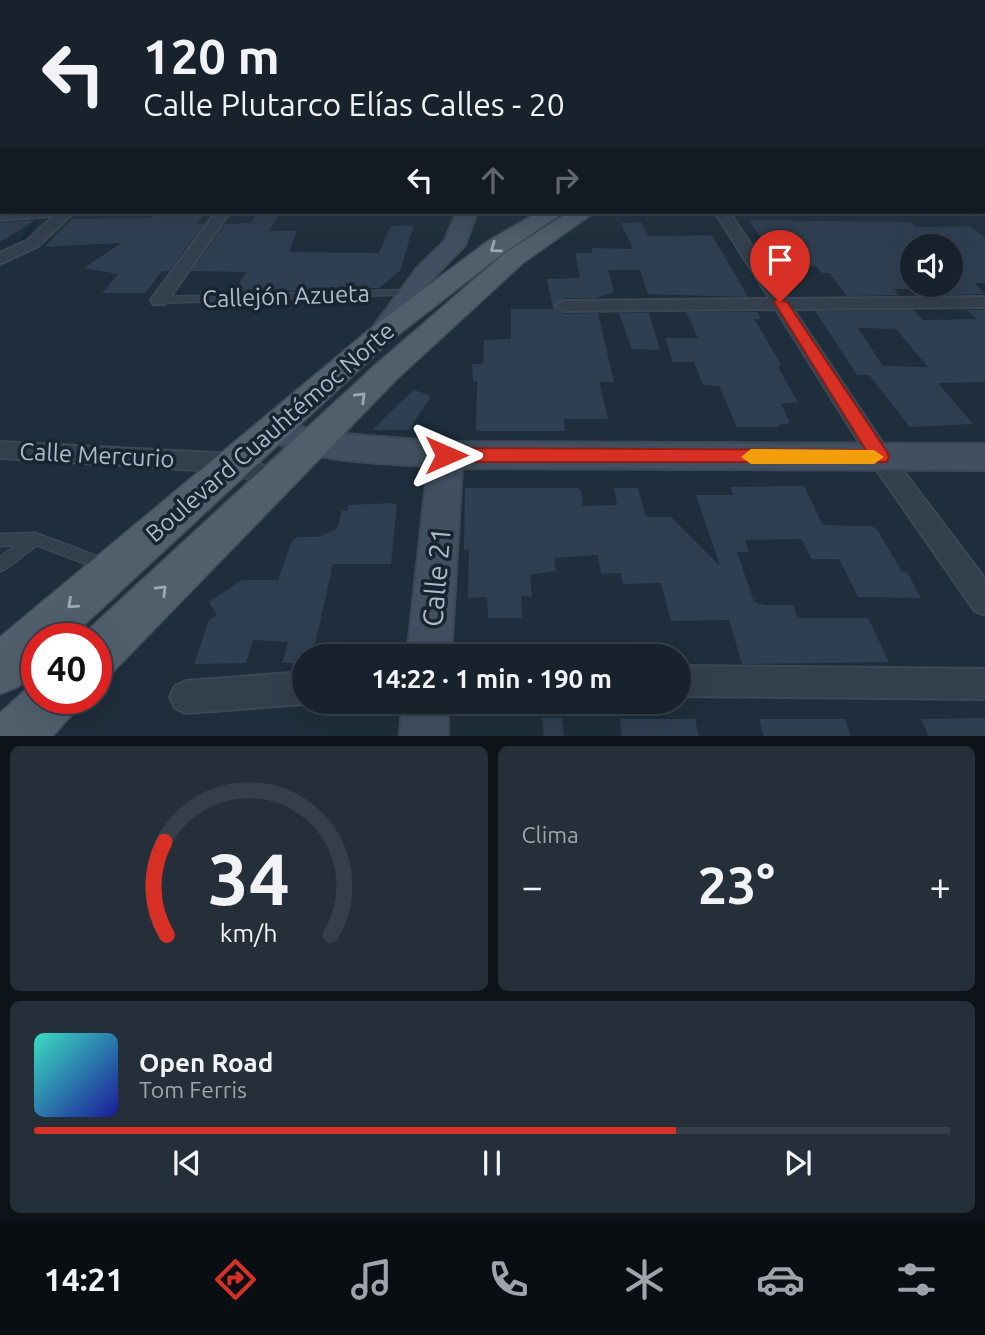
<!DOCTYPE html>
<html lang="es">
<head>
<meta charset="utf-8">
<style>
  :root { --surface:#17222d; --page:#242f39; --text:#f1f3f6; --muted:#9ea4aa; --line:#363f49; --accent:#d93025 }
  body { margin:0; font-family:Ubuntu,sans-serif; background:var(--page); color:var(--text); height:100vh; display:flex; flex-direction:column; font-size:26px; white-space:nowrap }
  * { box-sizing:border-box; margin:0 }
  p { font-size:23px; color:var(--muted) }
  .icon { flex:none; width:38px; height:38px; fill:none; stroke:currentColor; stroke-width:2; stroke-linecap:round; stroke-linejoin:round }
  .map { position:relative; height:736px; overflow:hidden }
  .details { display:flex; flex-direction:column; gap:10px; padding:10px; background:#0d1319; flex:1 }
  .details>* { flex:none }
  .banner { position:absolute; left:0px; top:0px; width:985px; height:214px; box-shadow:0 7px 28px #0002,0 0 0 2px var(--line); background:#17222d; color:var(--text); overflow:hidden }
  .buttons { position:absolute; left:900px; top:234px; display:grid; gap:14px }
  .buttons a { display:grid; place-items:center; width:63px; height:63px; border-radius:50%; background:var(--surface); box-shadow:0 7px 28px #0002,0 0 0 2px var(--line); font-size:35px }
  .speed { position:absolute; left:21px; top:623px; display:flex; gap:14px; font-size:35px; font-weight:700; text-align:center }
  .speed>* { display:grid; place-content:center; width:91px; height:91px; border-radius:50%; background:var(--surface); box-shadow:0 7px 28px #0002,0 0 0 2px var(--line); line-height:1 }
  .speed .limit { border:10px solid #d22; background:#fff; color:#111 }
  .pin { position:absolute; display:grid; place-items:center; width:60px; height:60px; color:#fff; margin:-72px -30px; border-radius:50% 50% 50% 0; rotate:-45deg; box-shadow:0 0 7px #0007 }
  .pin .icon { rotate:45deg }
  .me { position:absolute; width:77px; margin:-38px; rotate:90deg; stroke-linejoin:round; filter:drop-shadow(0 0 5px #0008) }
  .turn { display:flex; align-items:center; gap:24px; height:147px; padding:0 28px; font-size:32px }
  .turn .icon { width:91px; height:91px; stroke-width:2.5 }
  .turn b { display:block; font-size:49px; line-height:60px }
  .lanes { display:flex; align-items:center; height:66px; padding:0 28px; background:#0003; justify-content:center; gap:35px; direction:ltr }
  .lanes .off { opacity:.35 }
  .big { font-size:52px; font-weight:600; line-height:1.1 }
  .details .card { flex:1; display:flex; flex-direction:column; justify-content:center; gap:10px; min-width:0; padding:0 24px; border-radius:10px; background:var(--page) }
  .details .dial { align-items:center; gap:0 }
  .dial svg { height:182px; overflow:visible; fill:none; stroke:var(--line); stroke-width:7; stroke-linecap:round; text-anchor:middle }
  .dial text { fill:var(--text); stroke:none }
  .song { display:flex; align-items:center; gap:21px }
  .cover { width:84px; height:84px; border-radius:10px; background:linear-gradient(135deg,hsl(170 70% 55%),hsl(240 70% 35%)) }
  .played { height:7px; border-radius:4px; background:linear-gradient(90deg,var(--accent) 70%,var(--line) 70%) }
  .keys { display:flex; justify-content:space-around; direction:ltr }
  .heat { display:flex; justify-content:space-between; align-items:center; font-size:38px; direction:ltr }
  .details .tiles { flex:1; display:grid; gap:10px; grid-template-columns:1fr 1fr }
  .card:last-child { grid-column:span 2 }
  .trip { position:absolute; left:292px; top:644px; width:399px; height:70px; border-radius:35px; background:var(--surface); box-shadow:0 7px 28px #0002,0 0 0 2px var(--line); font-weight:600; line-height:70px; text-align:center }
  .tabs { display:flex; height:112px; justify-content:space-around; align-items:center; background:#090e12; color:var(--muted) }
  .tabs .icon { width:49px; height:49px }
  .tabs .active { color:var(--accent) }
  .tabs b { font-size:32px; color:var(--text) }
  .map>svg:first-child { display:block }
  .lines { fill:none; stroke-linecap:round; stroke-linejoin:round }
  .stream { stroke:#12263b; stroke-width:4.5 }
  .building { fill:#2e3f51; fill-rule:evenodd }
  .lane-casing { stroke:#3d4855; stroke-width:3 }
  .street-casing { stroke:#3d4855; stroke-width:4 }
  .secondary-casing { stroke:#3d4855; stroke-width:4 }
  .primary-casing { stroke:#3d4855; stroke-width:3 }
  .lane { fill:#333f4c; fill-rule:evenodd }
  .street { fill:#333f4c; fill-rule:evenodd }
  .secondary { fill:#414f60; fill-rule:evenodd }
  .primary { fill:#515f6d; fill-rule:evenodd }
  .oneway { stroke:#9ba8b6 }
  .route { fill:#d93025; stroke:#8d1f18; stroke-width:2 }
  .slow { fill:#f59e0b }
  .labels { text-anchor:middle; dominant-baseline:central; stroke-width:7; stroke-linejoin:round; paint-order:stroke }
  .street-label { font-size:24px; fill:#aebac8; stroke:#192431 }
  .near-street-label { font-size:28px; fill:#aebac8; stroke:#192431 }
</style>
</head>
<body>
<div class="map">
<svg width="985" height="737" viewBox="0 0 985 737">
  <rect width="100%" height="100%" fill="#1f2e3c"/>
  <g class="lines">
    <!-- stream -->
    <path class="stream" d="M0,254l19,-10 18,-25"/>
  </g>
  <!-- building -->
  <path class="building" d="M155,215h49l-8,9h8l-35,47h-7l-17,22h-43l16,-19 -34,-6 37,-25 -77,4 28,-28 78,-1z
    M255,216h23l-9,15h28l-8,21 90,1 12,-27 23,-1 -14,46 -21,17 -145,4 12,-20 -55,-1 34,-47 26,-1z
    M36,220l-36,22v-19z
    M749,220l162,2 5,5 54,-1 15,11v46h-10l10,11 -36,1 -6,-6h-49l5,6 -52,1 -18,-23h-8l-5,-7 -35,1zM912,247h38v38h-38z
    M641,222l7,14 64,-1 36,62 -100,-3 -8,-24h-32l6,22 -19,6h-31l-10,9 10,7 34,-1 16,69h-15l9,37h-44l1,12h-89l1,-50h-4l-1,-17h11l1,-24 27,-1v-30h42l-6,-30 33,-1 -5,-25h17v-5l41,1 -12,-26z
    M914,310l9,10 54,-1 -11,-9h19v72l-47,1 35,41 -63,3 -41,-52h-12l-42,-64zM858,328l38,1 32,38 -45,-1z
    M686,312h71l4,7h-7l27,45 -3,3 20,35 -17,2 9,19 -12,2 1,2h-42l-18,-41 -16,-1 -9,-23h-21l-8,-24h33z
    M619,313h30l11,37 -28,-1z
    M414,390l17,6 -22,34h-37z
    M804,486l19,39 48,1 6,3 25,43h5l14,26 -63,-1 -19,-38h-27l-11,-20 -56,1 4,12h-12l17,50 11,3h28l5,13h70l21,44 -147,2 -13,-44 -58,1 -10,-38 -38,1 -2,-11 -20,1 -3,-19 -44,3 2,13 -26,4 2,22 -11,-1 1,22h-34l-1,-21 -19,1 1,-48h-5l1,-62h112l4,3 2,15 34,-1 -3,-17h24l8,29h25l49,49 -24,-71h37l-3,-8z
    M391,503l6,2 -6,59h-58l-19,85h-7l-4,14h-21l6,-21 -35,-2 -7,23 -52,1 15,-44 8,-5 -8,-13 33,-22h36l14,-39 6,-4h20l19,-8 5,-19 5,1 2,-6z
    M542,718h20l2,19h-20z
    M985,718v19h-56l-8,-18z
    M620,719h75l4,18h-77z
    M759,719h86l6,18h-87z"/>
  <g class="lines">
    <defs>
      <path id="lane" d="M410,290h3v4l-254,9 -4,-3 4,-3z
        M35,533l72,27 2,4 -2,4 -5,2 -65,-25 -32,24 -5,2v-14l17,-12 -17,1v-12z"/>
      <path id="street" d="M0,143h2l-2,7z
        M0,172h2v8h-2z
        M984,205h1v9l-6,-2h5z
        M0,212h74l-36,34 -38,18v-11l28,-13 26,-24 -54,4z
        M216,212h14l-65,92h-12l-2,-4z
        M715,212h14l58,87 198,-2v10l-192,2 95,142 97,128v36l-10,-4 -103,-148 -96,-154 -212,2 -8,-5 8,-5 206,-2z
        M0,442l233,12 50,19 4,7 -4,7 -8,2 -44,-17 -231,-14z
        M679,666l306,3v30l-306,-3z
        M304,672v30h4l-4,2 -118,9 -11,-5 -5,-11 5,-11 11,-5z"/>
      <path id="secondary" d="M457,212h20l-12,33 -31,32 -44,63h-18l-4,-6 50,-67 26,-25z
        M274,416l42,16 130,10 539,2v26l-523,-2 -11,188h-44l21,-190c-39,-3 -149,-3 -170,-39l5,-8z
        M402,702h46v35h-48z"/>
      <path id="primary" d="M984,162h1v12h-1z
        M538,212h26l-58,39 -117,91 -320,297h-32v30l-19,18 -18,7v-57l369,-307 119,-89z
        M569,212h26l-72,51 -127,117 -283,292 -17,7v-40l-17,-1 295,-272 131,-113z
        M37,679v19h42l-8,18 -19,21h-52v-24z"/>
    </defs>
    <!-- lane casing -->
    <use href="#lane" class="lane-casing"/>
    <!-- street casing -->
    <use href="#street" class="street-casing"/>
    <!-- secondary casing -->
    <use href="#secondary" class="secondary-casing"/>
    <!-- primary casing -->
    <use href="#primary" class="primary-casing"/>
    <!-- lane -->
    <use href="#lane" class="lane"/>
    <!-- street -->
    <use href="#street" class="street"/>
    <!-- secondary -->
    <use href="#secondary" class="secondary"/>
    <!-- primary -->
    <use href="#primary" class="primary"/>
  </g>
  <!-- one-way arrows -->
  <defs><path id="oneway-chevron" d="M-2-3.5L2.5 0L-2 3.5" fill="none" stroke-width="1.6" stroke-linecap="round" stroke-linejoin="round" transform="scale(1.75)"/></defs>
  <g class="oneway">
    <use href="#oneway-chevron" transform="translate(495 248) rotate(144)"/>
    <use href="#oneway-chevron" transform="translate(361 397) rotate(-44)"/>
    <use href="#oneway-chevron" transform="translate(162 590) rotate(-45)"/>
    <use href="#oneway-chevron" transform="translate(72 604) rotate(138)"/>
  </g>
  <!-- sky -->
  <linearGradient id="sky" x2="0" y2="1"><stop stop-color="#111921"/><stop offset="0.57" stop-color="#3c4c61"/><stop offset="1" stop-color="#3c4c61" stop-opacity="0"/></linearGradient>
  <rect width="985" height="242" fill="url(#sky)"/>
  <!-- route -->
  <path class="route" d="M776,299l11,3 100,150 2,5 -2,5h-441l-9,-7 9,-7 420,2 -92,-148z"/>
  <!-- slow -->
  <path class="slow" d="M751,449l123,1 10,7 -10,7h-123l-10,-7z"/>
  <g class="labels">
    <!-- street labels -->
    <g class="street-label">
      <text transform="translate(286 296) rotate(-2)">Callejón Azueta</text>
      <text transform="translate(270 432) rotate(-41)">Boulevard Cuauhtémoc Norte</text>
      <text transform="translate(97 455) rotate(3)">Calle Mercurio</text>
    </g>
    <!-- near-street labels -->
    <g class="near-street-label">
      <text transform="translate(436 577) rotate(-85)">Calle 21</text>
    </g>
  </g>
</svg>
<div class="buttons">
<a><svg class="icon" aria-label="sound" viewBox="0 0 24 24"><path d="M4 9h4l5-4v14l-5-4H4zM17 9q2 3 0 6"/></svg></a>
</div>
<div class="speed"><div class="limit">40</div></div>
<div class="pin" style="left:780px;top:302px;background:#d93025"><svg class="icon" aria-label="arrive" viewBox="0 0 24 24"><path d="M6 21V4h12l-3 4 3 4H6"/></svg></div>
<svg class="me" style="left:446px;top:455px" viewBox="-20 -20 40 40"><path d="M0-17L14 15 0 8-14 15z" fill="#d93025" stroke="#fff" stroke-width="4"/></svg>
<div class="trip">14:22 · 1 min · 190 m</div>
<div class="banner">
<div class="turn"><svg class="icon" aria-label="left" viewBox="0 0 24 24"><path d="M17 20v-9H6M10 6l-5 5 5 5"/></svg><div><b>120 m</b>Calle Plutarco Elías Calles - 20</div></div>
<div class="lanes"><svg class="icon" aria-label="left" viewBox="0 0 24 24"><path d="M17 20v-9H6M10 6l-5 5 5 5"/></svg><svg class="icon off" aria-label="ahead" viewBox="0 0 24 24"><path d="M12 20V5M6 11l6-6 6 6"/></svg><svg class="icon off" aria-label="right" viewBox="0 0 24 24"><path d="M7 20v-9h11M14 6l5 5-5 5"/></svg></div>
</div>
</div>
<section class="details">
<div class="tiles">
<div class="card dial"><svg viewBox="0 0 100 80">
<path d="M14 69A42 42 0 1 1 86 69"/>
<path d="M14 69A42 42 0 0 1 13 28" stroke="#d93025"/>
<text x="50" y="56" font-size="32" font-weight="700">34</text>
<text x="50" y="72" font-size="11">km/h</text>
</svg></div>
<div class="card"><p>Clima</p>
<div class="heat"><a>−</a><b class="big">23°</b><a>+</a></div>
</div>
<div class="card">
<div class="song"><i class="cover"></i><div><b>Open Road</b><p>Tom Ferris</p></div></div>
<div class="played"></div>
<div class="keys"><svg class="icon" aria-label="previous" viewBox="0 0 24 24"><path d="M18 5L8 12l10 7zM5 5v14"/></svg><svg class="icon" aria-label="pause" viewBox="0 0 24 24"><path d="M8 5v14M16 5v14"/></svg><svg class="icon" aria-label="next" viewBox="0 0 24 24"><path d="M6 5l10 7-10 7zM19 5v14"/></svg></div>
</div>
</div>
</section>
<nav class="tabs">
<b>14:21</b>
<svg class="icon active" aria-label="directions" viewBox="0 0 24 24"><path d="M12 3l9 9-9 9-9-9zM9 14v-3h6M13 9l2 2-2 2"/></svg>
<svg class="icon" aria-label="music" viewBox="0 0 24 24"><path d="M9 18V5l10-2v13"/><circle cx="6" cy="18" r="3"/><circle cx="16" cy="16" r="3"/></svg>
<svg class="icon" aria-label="phone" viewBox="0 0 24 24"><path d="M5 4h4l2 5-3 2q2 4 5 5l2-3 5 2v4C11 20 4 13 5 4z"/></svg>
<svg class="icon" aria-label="climate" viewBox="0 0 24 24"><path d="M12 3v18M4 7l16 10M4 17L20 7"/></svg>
<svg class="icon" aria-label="car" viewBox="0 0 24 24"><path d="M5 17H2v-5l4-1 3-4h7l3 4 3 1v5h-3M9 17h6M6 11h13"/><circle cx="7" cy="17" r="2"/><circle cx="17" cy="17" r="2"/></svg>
<svg class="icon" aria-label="filters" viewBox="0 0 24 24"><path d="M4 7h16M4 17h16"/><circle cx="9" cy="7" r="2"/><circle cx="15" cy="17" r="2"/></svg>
</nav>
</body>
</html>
